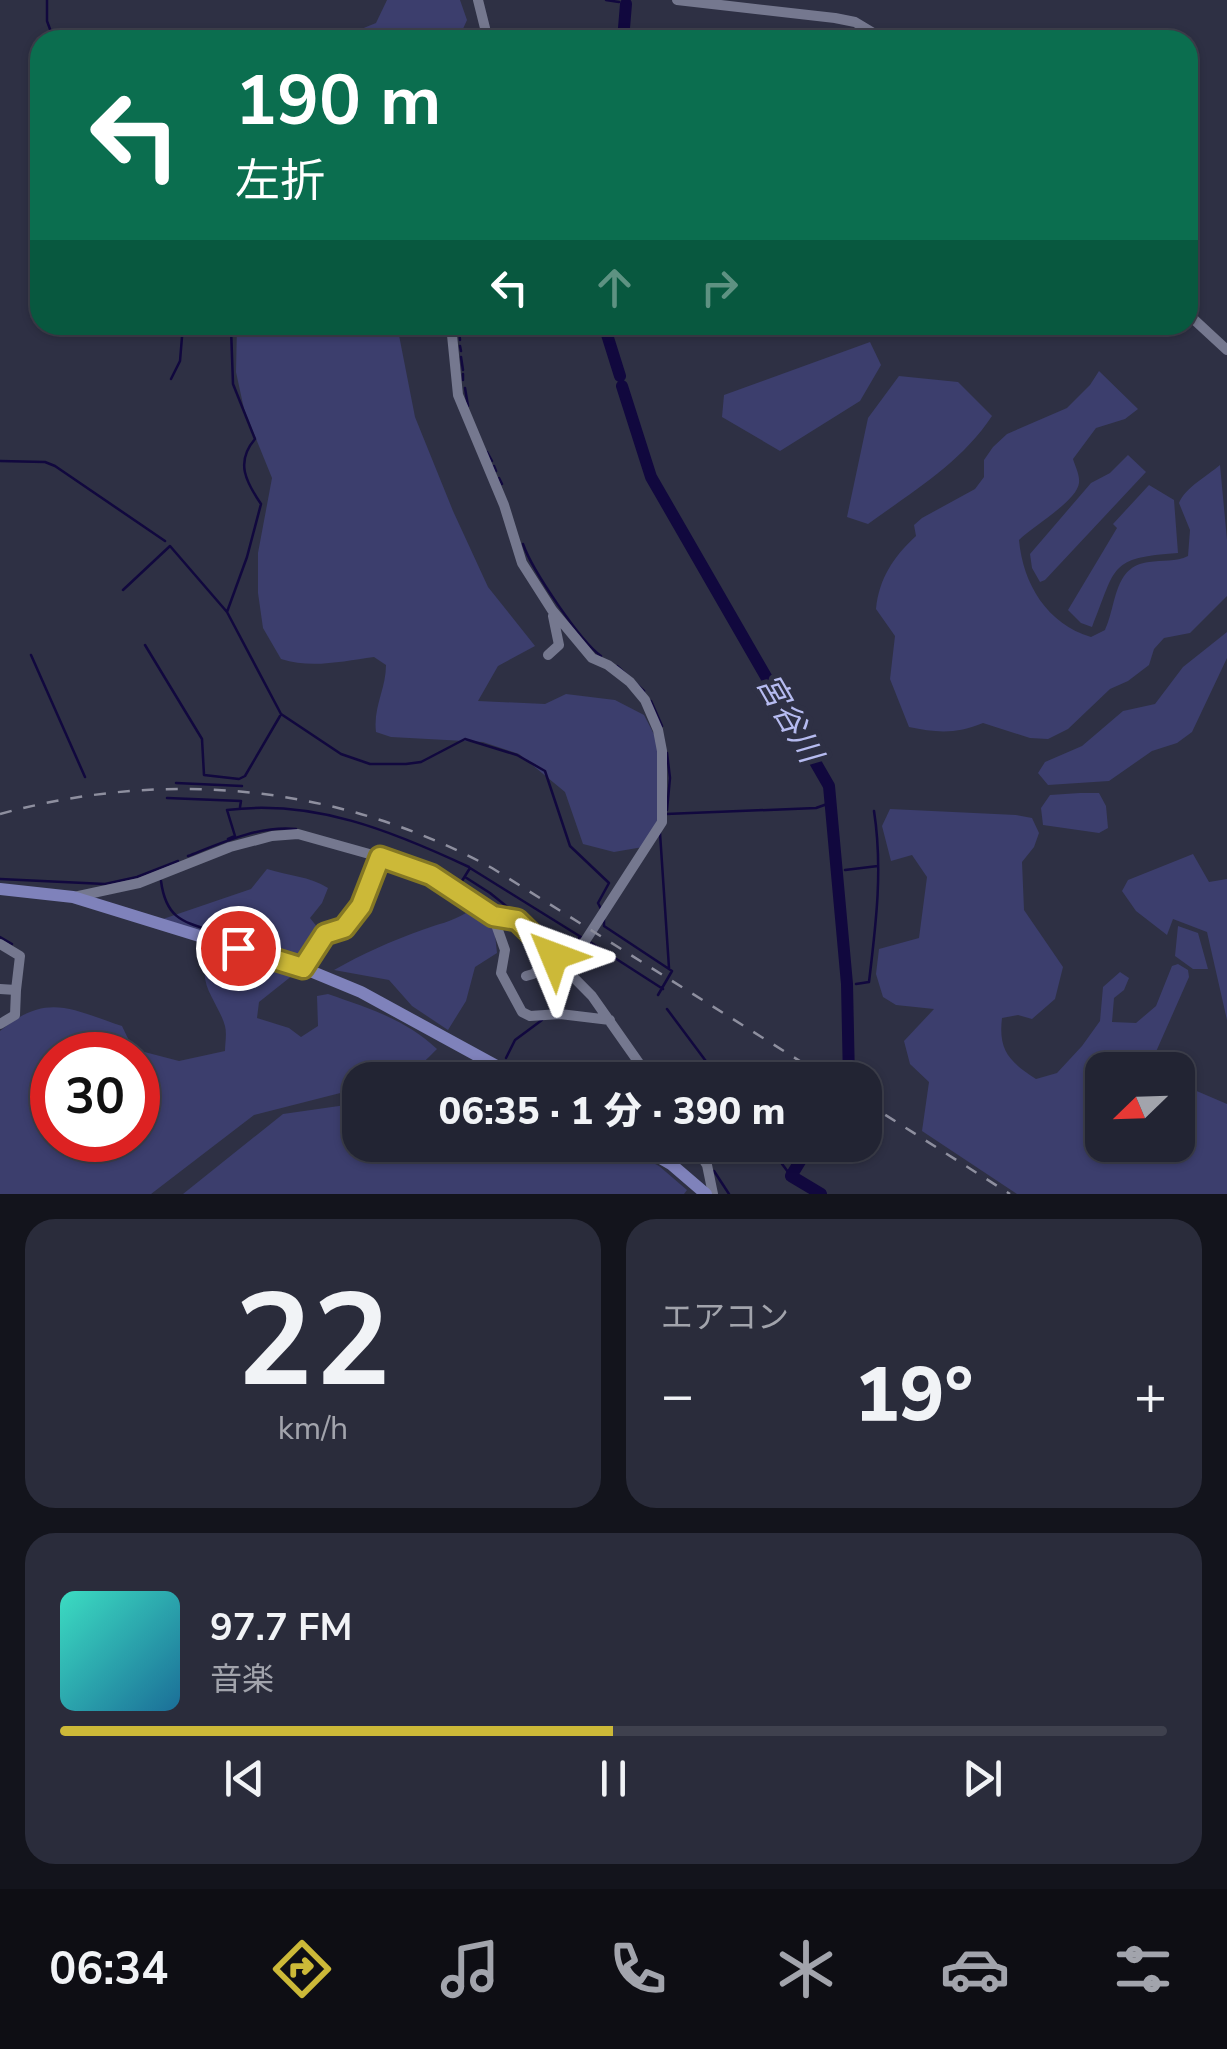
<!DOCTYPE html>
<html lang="ja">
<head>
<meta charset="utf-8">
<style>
  :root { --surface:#222433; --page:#2a2c3b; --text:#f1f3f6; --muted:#a2a4ac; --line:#3f414e; --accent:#ccb938 }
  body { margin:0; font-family:"Nunito Sans","Noto Sans JP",sans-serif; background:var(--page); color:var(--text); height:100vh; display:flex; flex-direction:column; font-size:38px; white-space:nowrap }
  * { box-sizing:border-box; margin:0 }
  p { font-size:32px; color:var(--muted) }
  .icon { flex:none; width:55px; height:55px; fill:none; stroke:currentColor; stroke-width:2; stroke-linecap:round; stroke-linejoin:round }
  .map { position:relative; height:1194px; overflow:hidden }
  .panel { display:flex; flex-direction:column; gap:25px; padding:25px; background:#13141c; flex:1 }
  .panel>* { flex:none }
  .hud { position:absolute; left:30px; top:30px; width:1168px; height:305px; border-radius:30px; box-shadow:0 2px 8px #0004,0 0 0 2px var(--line); background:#0b6e4f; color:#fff; overflow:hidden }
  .needle { width:65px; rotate:247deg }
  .tools { position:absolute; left:1085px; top:1052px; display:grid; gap:20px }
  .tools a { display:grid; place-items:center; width:110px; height:110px; border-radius:20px; background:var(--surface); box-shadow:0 2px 8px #0004,0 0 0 2px var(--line); font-size:50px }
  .speed { position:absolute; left:30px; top:1032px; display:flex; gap:20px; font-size:50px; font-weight:700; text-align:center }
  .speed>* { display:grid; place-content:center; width:130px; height:130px; border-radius:50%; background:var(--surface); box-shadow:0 2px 8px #0004,0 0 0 2px var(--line); line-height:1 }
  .speed .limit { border:15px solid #d22; background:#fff; color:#111 }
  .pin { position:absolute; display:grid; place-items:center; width:85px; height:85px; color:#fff; margin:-42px; border:5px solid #fff; border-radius:50%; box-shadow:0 2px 10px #0007 }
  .me { position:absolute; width:110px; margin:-55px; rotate:314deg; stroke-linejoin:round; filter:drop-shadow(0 0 8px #0008) }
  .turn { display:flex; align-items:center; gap:35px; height:210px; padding:0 40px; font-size:45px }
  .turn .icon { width:130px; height:130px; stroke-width:2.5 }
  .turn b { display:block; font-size:70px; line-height:85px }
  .lanes { display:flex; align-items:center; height:95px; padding:0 40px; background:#0003; justify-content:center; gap:50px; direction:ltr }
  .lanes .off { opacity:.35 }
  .big { font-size:75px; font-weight:800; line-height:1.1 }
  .panel .card { flex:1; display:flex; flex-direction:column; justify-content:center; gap:15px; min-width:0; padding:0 35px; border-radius:30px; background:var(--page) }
  .panel .dial { align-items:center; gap:0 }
  .dial b { font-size:130px; line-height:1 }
  .song { display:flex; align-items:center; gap:30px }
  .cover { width:120px; height:120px; border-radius:15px; background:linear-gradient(135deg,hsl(170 70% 55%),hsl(200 70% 35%)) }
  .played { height:10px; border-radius:5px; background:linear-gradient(90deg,var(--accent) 50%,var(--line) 50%) }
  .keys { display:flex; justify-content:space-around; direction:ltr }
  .heat { display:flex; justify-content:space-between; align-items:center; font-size:55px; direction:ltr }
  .panel .tiles { flex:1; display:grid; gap:25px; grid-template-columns:1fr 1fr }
  .card:last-child { grid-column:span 2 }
  .trip { position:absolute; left:342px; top:1062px; width:540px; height:100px; border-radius:30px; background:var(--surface); box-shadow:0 2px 8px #0004,0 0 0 2px var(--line); font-weight:800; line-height:100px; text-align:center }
  .tab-bar { display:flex; height:160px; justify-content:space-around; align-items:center; background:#0e0e14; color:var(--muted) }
  .tab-bar .icon { width:70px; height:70px }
  .tab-bar .selected { color:var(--accent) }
  .tab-bar b { font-size:45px; color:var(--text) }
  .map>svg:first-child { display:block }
  .green { fill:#3c3e6d; fill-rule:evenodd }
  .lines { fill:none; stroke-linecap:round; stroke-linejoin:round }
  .stream { stroke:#11083e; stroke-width:2.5 }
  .river { stroke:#11083e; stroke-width:12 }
  .minor { stroke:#75788f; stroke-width:10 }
  .major { stroke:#7f82bb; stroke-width:12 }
  .rail { stroke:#8e8f9f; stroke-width:2.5; stroke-dasharray:12 12; stroke-linecap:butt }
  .route-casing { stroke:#857824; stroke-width:25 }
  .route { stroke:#ccb938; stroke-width:18 }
  .labels { text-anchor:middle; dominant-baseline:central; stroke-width:10; stroke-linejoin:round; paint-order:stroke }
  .water-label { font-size:32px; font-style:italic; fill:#b6bbf0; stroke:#2e3044 }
</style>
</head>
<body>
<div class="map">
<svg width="1227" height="1194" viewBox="0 0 1227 1194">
  <rect width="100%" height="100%" fill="#2e3044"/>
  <!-- green -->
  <path class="green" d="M387,0h73l7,20 -9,20h-124l42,-17z
    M237,325h160l18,92 38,94 35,76 47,59 -37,20 -20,35 67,3 21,-10 49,6 29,15 14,27v77l-15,28 -29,5 -31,-8 -18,-52 -46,-38 -36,-12 -92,-5 -15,-5c-3,-25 10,-43 10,-67l-12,-8c-31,4 -62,12 -93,2l-18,-31 -5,-35v-40l14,-75 -28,-69 -8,-37z
    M870,342l11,23 -21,36 -80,50 -58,-34 2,-22z
    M1099,371l39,38 -13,10 -29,9 -23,31c2,7 7,16 6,24 -2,18 -46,43 -60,57 4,44 28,84 72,97l14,-7c12,-25 8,-64 44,-68 13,-2 27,0 39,-6l2,-26 -11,-27c6,-15 28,-27 41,-38l7,75v56l-37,37 -26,5 -10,11 -5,16 -21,16 -18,8 -42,40 -20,10 -18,-1 -47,-15c-26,11 -46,10 -74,4l-19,-48 5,-43 -19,-27c3,-30 17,-52 40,-73l-2,-11 8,-7 53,-29 9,-12v-17l9,-13 14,-13 60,-26 23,-23z
    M899,376l59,6 34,34c-31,47 -80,76 -124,108l-21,-7 21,-99z
    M1128,455l18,17 -101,108 -5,2 -8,-14 -2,-14 61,-71 19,-10z
    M1149,485l25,15 4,53c-70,5 -61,13 -86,74l-11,-4 -13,-13 49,-82 -4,-4z
    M1227,632v26l-35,74 -15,11 -25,8 -43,30 -61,4 -10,-12 7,-11 37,-16 41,-35 32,-7 28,-37z
    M1080,793h19l7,13 2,22 -9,5 -56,-8 -2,-17 9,-13z
    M890,809l126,6 16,3 7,15 -5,14 -12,15 2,48 39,57 -8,32 -23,20 -14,-4 -16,3c-4,33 8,44 34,61l21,-6 25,-27 18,-25 3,-34 17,-15 9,6 -5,12 -10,8 -2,24 24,1 20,-17 16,-40 6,-2 10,6 1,7 -34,77 6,16h-59v75h76v-62l49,21v90h-210l-95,-63 7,-49 -19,-18 -6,-23 30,-32 -38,-4 -13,-8 -7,-23 3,-25 40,-11 8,-61 -15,-22 -21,6 -9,-35z
    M1193,854l16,28 18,-3v141l-20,-88 -34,-13 -6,16 -31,-24 -14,-20 6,-11z
    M267,869c22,7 42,7 61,19l-6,15 -12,15 12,15 -19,31 -140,-45 88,-30z
    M466,913l28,12 3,28 -22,14 -9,34 -18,29 -36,-24 -23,-26 -55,-10c28,-16 57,-29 88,-40 16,-6 29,-8 44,-17z
    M1178,926l20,7 10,36h-15l-18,-13z
    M216,952l77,23 -34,27 -2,16 32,10 12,9 17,-11 -1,-30 11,-2c40,14 77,25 109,55 -31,31 -33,31 -77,31v8l-106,27 -103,79h-151v-163c47,-39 70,-22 122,-5l11,23 46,12 46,-10c0,-8 2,-17 0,-25 -7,-26 -36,-50 -9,-74zM52,1055h86v85h-86z
    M360,1103v42h259l40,21 28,24 -3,4h-501l100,-80z"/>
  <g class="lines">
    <!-- stream -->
    <path class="stream" d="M47,0v21l7,19
      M606,0l13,2
      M459,329l1,11
      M460,346l1,5
      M461,357l2,13
      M463,374v6
      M171,379l9,-18 3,-36
      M465,388l3,18
      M487,452l5,9
      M0,461l45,1 10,4 110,75
      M494,466l2,5
      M499,478l3,6
      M523,544c9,26 57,97 78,112
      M123,590l47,-44 57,66 54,102 60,40 29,10h36l15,-2 44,-23 52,16 28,16 25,75 39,37 -11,20 4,8
      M227,612l20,-55 14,-53c-15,-22 -26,-42 -6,-65l-22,-55 -2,-56
      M145,645l57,94 2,36 35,4 6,-3 35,-60
      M31,655l54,122
      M617,666l27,25
      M651,701l11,25
      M667,753l3,25 -3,32
      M176,783l66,3
      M167,798l74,3 -1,6
      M666,814l150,-6 14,-5
      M660,833l9,135
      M228,839l7,-3 -8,-26c87,-11 165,21 242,57
      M188,856c33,-13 72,-31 108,-27
      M845,870l33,-4
      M465,877l25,16 25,20
      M0,879l105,5 32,-7 41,-16
      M161,881c5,38 22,41 55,51
      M457,889l13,-21 111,69
      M604,919v7l68,45 -14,24
      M0,937l12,7
      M590,942l73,47
      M564,960l15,-22
      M856,984l13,-2c7,-58 14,-113 5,-171
      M667,1009l53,71
      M506,1058l9,-18 27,-20
      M768,1145l23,31
      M714,1171l15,23"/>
    <!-- river -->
    <path class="river" d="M623,40l3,-36
      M604,325l16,51
      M622,386l29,91 178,309 18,198 2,96
      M810,1145l-19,31 30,18"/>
    <!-- minor -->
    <path class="minor" d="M478,0l10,40
      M677,0l158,18 20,4 30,18
      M1188,314l39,36
      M451,325l7,70 46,110 18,58 30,47 40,48 16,7 22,17 15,18 13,30 4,21v71l-95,147
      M548,655l11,-10 -6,-29
      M74,897l65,-14 91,-36 42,-11 26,-2 82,23 51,18 62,41 24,4 75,76 59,84
      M493,916l12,34 -4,23 21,39 8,4 30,-2 50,6
      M0,944l20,12 -4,34 -16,-1
      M303,968l22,-34 19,-5 17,-23 19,-49
      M526,976l7,-2 22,-18
      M0,1024l15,-9 1,-25
      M694,1145l13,20 6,29"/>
    <!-- major -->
    <path class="major" d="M0,889l73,8 230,71 58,24 161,88
      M638,1145l33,19 35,30"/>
    <!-- rail -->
    <path class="rail" d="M0,814c168,-46 339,-29 492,54l338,212
      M865,1102l145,92"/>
  </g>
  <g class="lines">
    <defs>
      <path id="route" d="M238,948l65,20 22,-34 19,-6 17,-22 19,-49 51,18 62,41 24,4 37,36"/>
    </defs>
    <!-- route casing -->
    <use href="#route" class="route-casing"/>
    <!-- route -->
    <use href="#route" class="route"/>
  </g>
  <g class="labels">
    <!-- water labels -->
    <g class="water-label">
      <text transform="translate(789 718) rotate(60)">宮谷川</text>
    </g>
  </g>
</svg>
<div class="tools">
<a><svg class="needle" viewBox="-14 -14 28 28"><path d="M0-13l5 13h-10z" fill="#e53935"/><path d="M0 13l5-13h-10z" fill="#a2a4ac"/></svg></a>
</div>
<div class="speed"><div class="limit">30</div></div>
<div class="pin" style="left:238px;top:948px;background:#d93025"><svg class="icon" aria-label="arrive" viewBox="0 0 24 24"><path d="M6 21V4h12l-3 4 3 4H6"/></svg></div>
<svg class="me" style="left:554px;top:956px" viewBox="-20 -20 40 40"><path d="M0-17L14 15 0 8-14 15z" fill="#ccb938" stroke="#fff" stroke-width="4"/></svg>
<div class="trip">06:35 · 1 分 · 390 m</div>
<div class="hud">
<div class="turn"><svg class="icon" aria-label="left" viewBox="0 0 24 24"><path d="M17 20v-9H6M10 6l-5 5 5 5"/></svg><div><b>190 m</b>左折</div></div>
<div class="lanes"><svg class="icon" aria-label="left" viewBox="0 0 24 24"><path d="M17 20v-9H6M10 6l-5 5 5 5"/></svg><svg class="icon off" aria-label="ahead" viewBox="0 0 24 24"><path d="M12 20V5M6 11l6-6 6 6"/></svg><svg class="icon off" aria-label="right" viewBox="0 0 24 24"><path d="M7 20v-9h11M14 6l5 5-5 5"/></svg></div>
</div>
</div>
<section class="panel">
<div class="tiles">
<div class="card dial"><b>22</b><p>km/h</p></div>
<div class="card"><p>エアコン</p>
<div class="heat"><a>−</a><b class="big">19°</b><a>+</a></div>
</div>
<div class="card">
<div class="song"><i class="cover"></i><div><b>97.7 FM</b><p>音楽</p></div></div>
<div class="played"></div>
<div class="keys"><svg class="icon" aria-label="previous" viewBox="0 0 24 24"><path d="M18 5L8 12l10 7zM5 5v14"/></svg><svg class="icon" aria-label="pause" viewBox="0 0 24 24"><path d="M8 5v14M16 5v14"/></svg><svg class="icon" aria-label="next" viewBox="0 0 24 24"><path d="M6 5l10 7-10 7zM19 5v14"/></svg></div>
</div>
</div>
</section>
<nav class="tab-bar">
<b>06:34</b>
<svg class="icon selected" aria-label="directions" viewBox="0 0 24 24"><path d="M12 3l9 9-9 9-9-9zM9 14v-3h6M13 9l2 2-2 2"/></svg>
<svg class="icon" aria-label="music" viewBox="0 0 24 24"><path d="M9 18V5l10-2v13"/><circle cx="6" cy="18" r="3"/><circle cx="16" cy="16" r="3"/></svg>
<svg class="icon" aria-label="phone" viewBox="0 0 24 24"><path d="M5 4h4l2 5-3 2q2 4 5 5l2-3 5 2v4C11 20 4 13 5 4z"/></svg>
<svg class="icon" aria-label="climate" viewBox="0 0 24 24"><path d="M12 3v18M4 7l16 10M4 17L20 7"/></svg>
<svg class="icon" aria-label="car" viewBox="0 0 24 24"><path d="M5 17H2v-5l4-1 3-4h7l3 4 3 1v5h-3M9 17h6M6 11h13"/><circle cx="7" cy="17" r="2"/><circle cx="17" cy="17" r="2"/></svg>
<svg class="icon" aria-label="filters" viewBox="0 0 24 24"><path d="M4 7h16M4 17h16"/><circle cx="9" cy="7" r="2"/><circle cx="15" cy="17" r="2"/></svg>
</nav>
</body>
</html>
